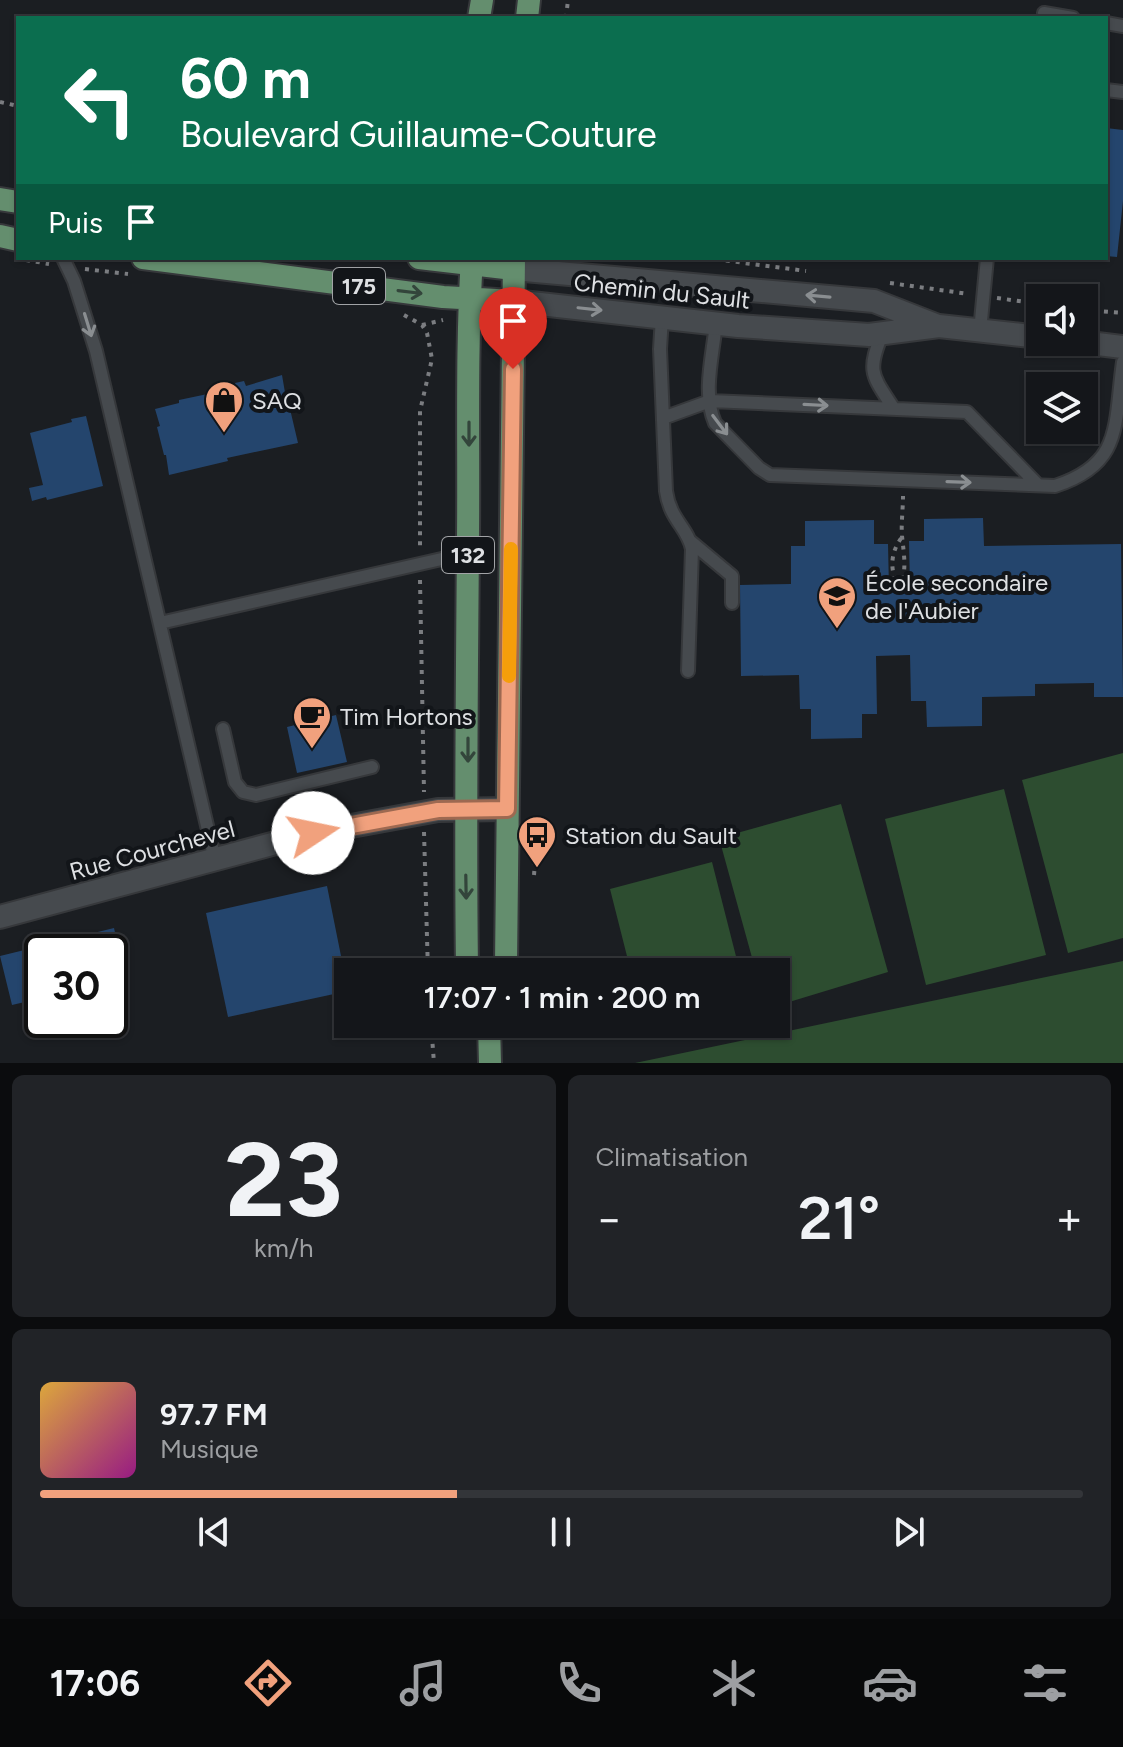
<!DOCTYPE html>
<html lang="fr">
<head>
<meta charset="utf-8">
<style>
  :root { --surface:#14161a; --page:#212327; --text:#f1f3f6; --muted:#9d9fa2; --line:#333539; --accent:#f1a17d }
  body { margin:0; font-family:Figtree,sans-serif; background:var(--page); color:var(--text); height:100vh; display:flex; flex-direction:column; font-size:30px; white-space:nowrap }
  * { box-sizing:border-box; margin:0 }
  p { font-size:26px; color:var(--muted) }
  .icon { flex:none; width:44px; height:44px; fill:none; stroke:currentColor; stroke-width:2; stroke-linecap:round; stroke-linejoin:round }
  .map { position:relative; height:1063px; overflow:hidden }
  .drawer { display:flex; flex-direction:column; gap:12px; padding:12px; background:#0b0c0e; flex:1 }
  .drawer>* { flex:none }
  .guide { position:absolute; left:16px; top:16px; width:1092px; height:244px; border-radius:0px; box-shadow:0 2px 6px #0004,0 0 0 2px var(--line); background:#0b6e4f; color:#fff; overflow:hidden }
  .fabs { position:absolute; left:1026px; top:284px; display:grid; gap:16px }
  .fabs a { display:grid; place-items:center; width:72px; height:72px; border-radius:0px; background:var(--surface); box-shadow:0 2px 6px #0004,0 0 0 2px var(--line); font-size:40px }
  .speed { position:absolute; left:24px; top:934px; display:flex; gap:16px; font-size:40px; font-weight:700; text-align:center }
  .speed>* { display:grid; place-content:center; width:104px; height:104px; border-radius:50%; background:var(--surface); box-shadow:0 2px 6px #0004,0 0 0 2px var(--line); line-height:1 }
  .speed .limit { border:4px solid #111; border-radius:12px; background:#fff; color:#111 }
  .pin { position:absolute; display:grid; place-items:center; width:68px; height:68px; color:#fff; margin:-82px -34px; border-radius:50% 50% 50% 0; rotate:-45deg; box-shadow:0 0 8px #0007 }
  .pin .icon { rotate:45deg }
  .me { position:absolute; width:88px; margin:-44px; rotate:79deg; stroke-linejoin:round; filter:drop-shadow(0 0 6px #0008) }
  .turn { display:flex; align-items:center; gap:28px; height:168px; padding:0 32px; font-size:36px }
  .turn .icon { width:104px; height:104px; stroke-width:2.5 }
  .turn b { display:block; font-size:56px; line-height:68px }
  .then { display:flex; align-items:center; height:76px; padding:0 32px; background:#0003; gap:16px; font-size:30px }
  .big { font-size:60px; font-weight:600; line-height:1.1 }
  .drawer .tile { flex:1; display:flex; flex-direction:column; justify-content:center; gap:12px; min-width:0; padding:0 28px; border-radius:12px; background:var(--page) }
  .drawer .dial { align-items:center; gap:0 }
  .dial b { font-size:104px; line-height:1 }
  .song { display:flex; align-items:center; gap:24px }
  .cover { width:96px; height:96px; border-radius:12px; background:linear-gradient(135deg,hsl(40 70% 55%),hsl(310 70% 35%)) }
  .played { height:8px; border-radius:4px; background:linear-gradient(90deg,var(--accent) 40%,var(--line) 40%) }
  .keys { display:flex; justify-content:space-around; direction:ltr }
  .heat { display:flex; justify-content:space-between; align-items:center; font-size:44px; direction:ltr }
  .drawer .tiles { flex:1; display:grid; gap:12px; grid-template-columns:1fr 1fr }
  .tile:last-child { grid-column:span 2 }
  .trip { position:absolute; left:334px; top:958px; width:456px; height:80px; border-radius:0px; background:var(--surface); box-shadow:0 2px 6px #0004,0 0 0 2px var(--line); font-weight:600; line-height:80px; text-align:center }
  .dock { display:flex; height:128px; justify-content:space-around; align-items:center; background:#08090a; color:var(--muted) }
  .dock .icon { width:56px; height:56px }
  .dock .active { color:var(--accent) }
  .dock b { font-size:36px; color:var(--text) }
  .map>svg:first-child { display:block }
  .green { fill:#2d4d30 }
  .building { fill:#24456d }
  .lines { fill:none; stroke-linecap:round; stroke-linejoin:round }
  .service-casing { stroke:#36383b; stroke-width:16 }
  .minor-casing { stroke:#36383b; stroke-width:26 }
  .tertiary-casing { stroke:#36383b; stroke-width:26 }
  .primary-casing { stroke:#36383b; stroke-width:26 }
  .path { stroke:#7b7d81; stroke-width:4; stroke-dasharray:4 6; stroke-linecap:butt }
  .service { stroke:#464a4e; stroke-width:12 }
  .minor { stroke:#464a4e; stroke-width:22 }
  .tertiary { stroke:#464a4e; stroke-width:22 }
  .primary { stroke:#648e6e; stroke-width:22 }
  .oneway { stroke:#33453b }
  .oneway2 { stroke:#8a8e91 }
  .route-casing { stroke:#9d6951; stroke-width:20 }
  .route { stroke:#f1a17d; stroke-width:14 }
  .slow { stroke:#f59e0b; stroke-width:14 }
  .labels { text-anchor:middle; dominant-baseline:central; stroke-width:8; stroke-linejoin:round; paint-order:stroke }
  .shield { fill:#121519; stroke:#a1a3a6; stroke-width:2 }
  .shield-label { font-size:22px; font-weight:bold; fill:#dee0e3 }
  .street-label { font-size:24px; fill:#dee0e3; stroke:#121519 }
  .poi-label { font-size:24px; fill:#dee0e3; stroke:#121519; text-anchor:start }
</style>
</head>
<body>
<div class="map">
<svg width="1123" height="1063" viewBox="0 0 1123 1063">
  <rect width="100%" height="100%" fill="#1b1e22"/>
  <!-- green -->
  <path class="green" d="M1123,753v185l-55,15 -46,-173z
    M1004,789l42,166 -120,30 -41,-166z
    M841,804l47,168 -112,34v-34h-20l-37,-134z
    M712,862l28,110h-109l-21,-83z
    M1123,961v102h-488z"/>
  <!-- building -->
  <path class="building" d="M1106,128l17,2v71l-6,56 -11,-1z
    M282,375l6,35 2,-1 8,34 -71,15 1,3 -59,14 -3,-20h-2l-7,-28 3,-1 -5,-17 24,-6v-3l57,-12 -1,-5 9,-2 2,5z
    M86,416l17,70 -56,14 -1,-3 -14,4 -3,-13 14,-3 -13,-52 42,-11 -1,-3z
    M983,518l1,28 137,-2 2,153h-29v-14l-59,1v12l-53,1v29l-55,1 -1,-26h-15l-1,-46 -34,1 1,58h-15v24l-51,1v-30h-11l-1,-34 -58,1 -1,-91 51,-1v-38h14v-25l69,-1v24h14l1,45h21l-1,-48h15v-22z
    M336,715l11,47 -50,11 -10,-46z
    M327,886l21,105 -120,26 -22,-104z
    M114,928l11,48 -15,3v-27h-68v46l-30,7 -12,-49z"/>
  <g class="lines">
    <defs>
      <path id="service" d="M1044,13l29,5
        M1106,23l17,3
        M1106,90l17,2
        M63,258l11,23 22,70 119,509
        M662,317l-2,32 6,142c4,29 22,37 26,58l-4,122
        M716,323c-3,32 -14,70 -1,100l44,45 11,7 285,11c68,-22 59,-61 68,-124
        M980,331l7,-73
        M883,332c-17,40 -11,43 11,77
        M663,418l47,-17 257,11 71,73
        M690,541l42,35v27
        M160,623l308,-70
        M223,729l12,53 8,10 13,3 116,-28"/>
      <path id="minor" d="M0,917l313,-84 125,-23 69,-1"/>
      <path id="tertiary" d="M513,269l361,32 64,25
        M513,301l225,25 131,9 70,-9 101,11
        M1081,342l42,5"/>
      <path id="primary" d="M479,18l3,-18
        M527,18l2,-18
        M0,199l18,3
        M0,236l18,4
        M143,258l300,39 70,4
        M419,258l94,11
        M469,972l-2,-5c-2,-143 0,-287 1,-430 1,-93 -2,-186 4,-279
        M504,972l2,-8 8,-706
        M489,1024l1,39"/>
    </defs>
    <!-- service casing -->
    <use href="#service" class="service-casing"/>
    <!-- minor casing -->
    <use href="#minor" class="minor-casing"/>
    <!-- tertiary casing -->
    <use href="#tertiary" class="tertiary-casing"/>
    <!-- primary casing -->
    <use href="#primary" class="primary-casing"/>
    <!-- path -->
    <path class="path" d="M566,18l2,-18
      M0,102l18,4
      M706,258l100,13
      M26,260l23,4
      M85,269l43,5
      M890,283l79,11
      M997,298l43,6
      M1084,310l39,3
      M404,315l18,10 5,8 5,26 -12,52v137
      M422,325l21,-5
      M420,580l4,212
      M900,589c7,-20 4,-33 2,-53 -1,-12 1,-27 1,-40
      M900,589c-11,-18 -10,-36 2,-52
      M424,832l4,140
      M534,875l3,-37
      M431,1024l3,39"/>
    <!-- service -->
    <use href="#service" class="service"/>
    <!-- minor -->
    <use href="#minor" class="minor"/>
    <!-- tertiary -->
    <use href="#tertiary" class="tertiary"/>
    <!-- primary -->
    <use href="#primary" class="primary"/>
  </g>
  <!-- one-way arrows -->
  <defs><path id="oneway-shaft" d="M-6 0H5M1.5-3L5.5 0L1.5 3" fill="none" stroke-width="1.6" stroke-linecap="round" stroke-linejoin="round" transform="scale(2)"/></defs>
  <g class="oneway">
    <use href="#oneway-shaft" transform="translate(410 292) rotate(7)"/>
    <use href="#oneway-shaft" transform="translate(469 434) rotate(90)"/>
    <use href="#oneway-shaft" transform="translate(468 750) rotate(90)"/>
    <use href="#oneway-shaft" transform="translate(466 887) rotate(89)"/>
  </g>
  <g class="oneway2">
    <use href="#oneway-shaft" transform="translate(818 296) rotate(-175)"/>
    <use href="#oneway-shaft" transform="translate(590 309) rotate(6)"/>
    <use href="#oneway-shaft" transform="translate(88 325) rotate(73)"/>
    <use href="#oneway-shaft" transform="translate(816 405) rotate(3)"/>
    <use href="#oneway-shaft" transform="translate(720 425) rotate(53)"/>
    <use href="#oneway-shaft" transform="translate(959 482) rotate(2)"/>
  </g>
  <g class="lines">
    <defs>
      <path id="route" d="M313,833l125,-23 69,-1 6,-440"/>
    </defs>
    <!-- route casing -->
    <use href="#route" class="route-casing"/>
    <!-- route -->
    <use href="#route" class="route"/>
    <!-- slow -->
    <path class="slow" d="M509,676l2,-127"/>
  </g>
  <!-- icons -->
  <defs>
    <symbol id="shop-pin" viewBox="-11 -11 22 30"><path d="M0 17L-7.5 6A9.5 9.5 0 1 1 7.5 6Z" fill="#f1a17d" stroke="#121519"/><path d="M-5-2.5h2.3a2.7 3.5 0 0 1 5.4 0H5L5.5 6h-11ZM-1.5-2.5h3a1.5 2.3 0 0 0-3 0Z" fill="#111"/></symbol>
    <symbol id="school-pin" viewBox="-11 -11 22 30"><path d="M0 17L-7.5 6A9.5 9.5 0 1 1 7.5 6Z" fill="#f1a17d" stroke="#121519"/><path d="M0-5L7-2L0 1L-7-2ZM-4 1L0 2.5L4 1V4Q0 6-4 4Z" fill="#111"/></symbol>
    <symbol id="cafe-pin" viewBox="-11 -11 22 30"><path d="M0 17L-7.5 6A9.5 9.5 0 1 1 7.5 6Z" fill="#f1a17d" stroke="#121519"/><path d="M-5.5-4.5H6V0H3Q3 3.5 0 3.5H-2.5Q-5.5 3.5-5.5 0ZM3-3.2v2h1.7v-2ZM-6 4.5H4V6H-6Z" fill="#111"/></symbol>
    <symbol id="bus-pin" viewBox="-11 -11 22 30"><path d="M0 17L-7.5 6A9.5 9.5 0 1 1 7.5 6Z" fill="#f1a17d" stroke="#121519"/><path d="M-5-6H5V4H4V6H2V4H-2V6H-4V4H-5ZM-3.5-4V0h7V-4ZM-3.5 1.2v1.5H-2V1.2ZM2 1.2v1.5H3.5V1.2Z" fill="#111"/></symbol>
  </defs>
  <g fill-rule="evenodd">
    <use href="#shop-pin" x="202" y="378" width="44" height="60"/>
    <use href="#school-pin" x="815" y="574" width="44" height="60"/>
    <use href="#cafe-pin" x="290" y="694" width="44" height="60"/>
    <use href="#bus-pin" x="515" y="813" width="44" height="60"/>
  </g>
  <g class="labels">
    <!-- shield labels -->
    <g class="shield">
      <rect x="333" y="268" width="52" height="36" rx="6"/>
      <rect x="442" y="537" width="52" height="36" rx="6"/>
    </g>
    <g class="shield-label">
      <text x="359" y="286">175</text>
      <text x="468" y="555">132</text>
    </g>
    <!-- street labels -->
    <g class="street-label">
      <text transform="translate(662 291) rotate(6)">Chemin du Sault</text>
      <text transform="translate(152 850) rotate(-15)">Rue Courchevel</text>
    </g>
    <!-- poi labels -->
    <g class="poi-label">
      <text x="252" y="400">SAQ</text>
      <text x="865" y="582">École secondaire<tspan x="865" dy="28">de l'Aubier</tspan></text>
      <text x="340" y="716">Tim Hortons</text>
      <text x="565" y="835">Station du Sault</text>
    </g>
  </g>
</svg>
<div class="fabs">
<a><svg class="icon" aria-label="sound" viewBox="0 0 24 24"><path d="M4 9h4l5-4v14l-5-4H4zM17 9q2 3 0 6"/></svg></a>
<a><svg class="icon" aria-label="layers" viewBox="0 0 24 24"><path d="M12 4l9 5-9 5-9-5zM3 14l9 5 9-5"/></svg></a>
</div>
<div class="speed"><div class="limit">30</div></div>
<div class="pin" style="left:513px;top:369px;background:#d93025"><svg class="icon" aria-label="arrive" viewBox="0 0 24 24"><path d="M6 21V4h12l-3 4 3 4H6"/></svg></div>
<svg class="me" style="left:313px;top:833px" viewBox="-20 -20 40 40"><circle r="19" fill="#fff"/><path d="M0-13L10 11 0 6-10 11z" fill="#f1a17d"/></svg>
<div class="trip">17:07 · 1 min · 200 m</div>
<div class="guide">
<div class="turn"><svg class="icon" aria-label="left" viewBox="0 0 24 24"><path d="M17 20v-9H6M10 6l-5 5 5 5"/></svg><div><b>60 m</b>Boulevard Guillaume-Couture</div></div>
<div class="then">Puis<svg class="icon" aria-label="arrive" viewBox="0 0 24 24"><path d="M6 21V4h12l-3 4 3 4H6"/></svg></div>
</div>
</div>
<section class="drawer">
<div class="tiles">
<div class="tile dial"><b>23</b><p>km/h</p></div>
<div class="tile"><p>Climatisation</p>
<div class="heat"><a>−</a><b class="big">21°</b><a>+</a></div>
</div>
<div class="tile">
<div class="song"><i class="cover"></i><div><b>97.7 FM</b><p>Musique</p></div></div>
<div class="played"></div>
<div class="keys"><svg class="icon" aria-label="previous" viewBox="0 0 24 24"><path d="M18 5L8 12l10 7zM5 5v14"/></svg><svg class="icon" aria-label="pause" viewBox="0 0 24 24"><path d="M8 5v14M16 5v14"/></svg><svg class="icon" aria-label="next" viewBox="0 0 24 24"><path d="M6 5l10 7-10 7zM19 5v14"/></svg></div>
</div>
</div>
</section>
<nav class="dock">
<b>17:06</b>
<svg class="icon active" aria-label="directions" viewBox="0 0 24 24"><path d="M12 3l9 9-9 9-9-9zM9 14v-3h6M13 9l2 2-2 2"/></svg>
<svg class="icon" aria-label="music" viewBox="0 0 24 24"><path d="M9 18V5l10-2v13"/><circle cx="6" cy="18" r="3"/><circle cx="16" cy="16" r="3"/></svg>
<svg class="icon" aria-label="phone" viewBox="0 0 24 24"><path d="M5 4h4l2 5-3 2q2 4 5 5l2-3 5 2v4C11 20 4 13 5 4z"/></svg>
<svg class="icon" aria-label="climate" viewBox="0 0 24 24"><path d="M12 3v18M4 7l16 10M4 17L20 7"/></svg>
<svg class="icon" aria-label="car" viewBox="0 0 24 24"><path d="M5 17H2v-5l4-1 3-4h7l3 4 3 1v5h-3M9 17h6M6 11h13"/><circle cx="7" cy="17" r="2"/><circle cx="17" cy="17" r="2"/></svg>
<svg class="icon" aria-label="filters" viewBox="0 0 24 24"><path d="M4 7h16M4 17h16"/><circle cx="9" cy="7" r="2"/><circle cx="15" cy="17" r="2"/></svg>
</nav>
</body>
</html>
